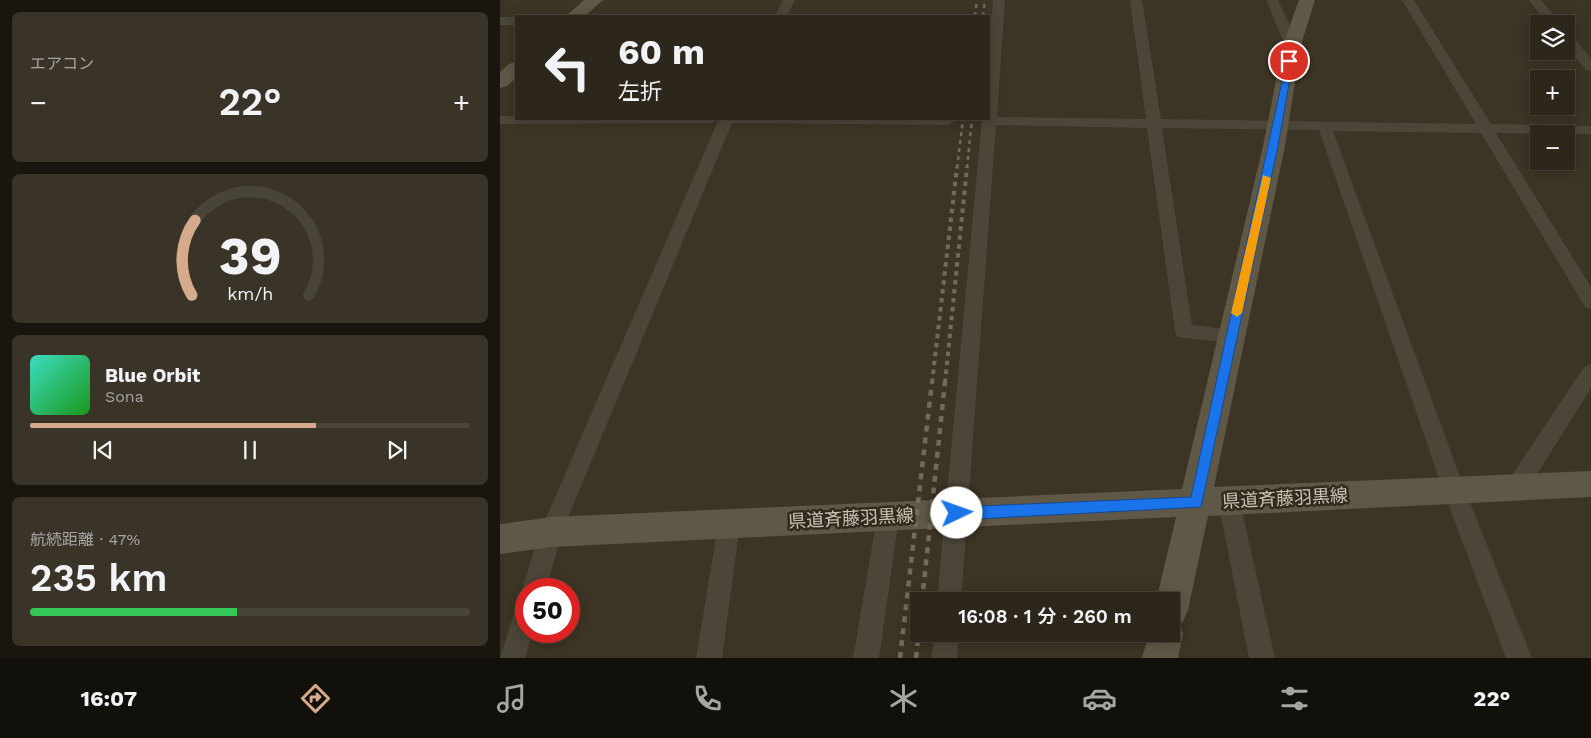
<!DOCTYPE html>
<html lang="ja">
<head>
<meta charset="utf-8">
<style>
  :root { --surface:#2d271b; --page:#393328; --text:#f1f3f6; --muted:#a7a5a3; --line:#48443a; --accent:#d6ab8b }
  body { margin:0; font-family:"Work Sans","Noto Sans JP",sans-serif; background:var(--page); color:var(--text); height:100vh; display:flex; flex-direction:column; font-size:19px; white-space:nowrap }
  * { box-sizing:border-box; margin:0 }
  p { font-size:16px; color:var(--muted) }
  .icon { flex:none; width:28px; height:28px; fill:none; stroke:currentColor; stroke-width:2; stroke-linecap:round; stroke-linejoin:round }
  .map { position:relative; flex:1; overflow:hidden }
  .panel { display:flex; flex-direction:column; gap:12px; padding:12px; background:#19150f; width:500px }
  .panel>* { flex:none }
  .guide { position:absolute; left:15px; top:15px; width:475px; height:105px; border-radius:0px; box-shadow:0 2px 12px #0003,0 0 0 1px var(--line); background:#2d271b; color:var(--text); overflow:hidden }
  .tools { position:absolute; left:1030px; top:15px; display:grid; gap:10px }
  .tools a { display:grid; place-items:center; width:45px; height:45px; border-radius:0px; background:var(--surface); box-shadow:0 2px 12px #0003,0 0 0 1px var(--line); font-size:25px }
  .speed { position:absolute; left:15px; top:578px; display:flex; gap:10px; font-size:25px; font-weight:700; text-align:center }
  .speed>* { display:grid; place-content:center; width:65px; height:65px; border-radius:50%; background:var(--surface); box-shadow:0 2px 12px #0003,0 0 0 1px var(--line); line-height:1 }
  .speed .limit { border:8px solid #d22; background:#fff; color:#111 }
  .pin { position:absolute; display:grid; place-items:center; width:42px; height:42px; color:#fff; margin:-21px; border:2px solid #fff; border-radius:50%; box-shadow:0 1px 5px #0007 }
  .me { position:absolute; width:55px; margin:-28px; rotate:87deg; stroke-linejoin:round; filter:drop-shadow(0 0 4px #0008) }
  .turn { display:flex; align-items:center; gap:18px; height:105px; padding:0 20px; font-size:22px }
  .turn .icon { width:65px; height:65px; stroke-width:2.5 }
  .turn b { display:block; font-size:35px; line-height:42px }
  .big { font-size:38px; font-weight:600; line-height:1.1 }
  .panel .widget { flex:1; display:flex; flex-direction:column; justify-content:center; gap:8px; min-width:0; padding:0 18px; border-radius:8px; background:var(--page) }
  .panel .dial { align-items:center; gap:0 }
  .dial svg { height:130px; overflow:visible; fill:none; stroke:var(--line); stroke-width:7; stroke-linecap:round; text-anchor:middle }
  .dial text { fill:var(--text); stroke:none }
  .song { display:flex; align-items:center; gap:15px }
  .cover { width:60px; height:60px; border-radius:8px; background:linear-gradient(135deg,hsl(170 70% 55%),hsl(120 70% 35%)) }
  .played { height:5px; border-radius:2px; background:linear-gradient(90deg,var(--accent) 65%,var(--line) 65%) }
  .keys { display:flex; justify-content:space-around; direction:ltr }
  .heat { display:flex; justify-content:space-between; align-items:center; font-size:28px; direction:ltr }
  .charge { height:8px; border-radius:4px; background:linear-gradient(90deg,#34c759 47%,var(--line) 0) }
  .trip { position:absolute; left:410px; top:592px; width:270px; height:50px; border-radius:0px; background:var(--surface); box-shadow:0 2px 12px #0003,0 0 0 1px var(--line); font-weight:600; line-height:50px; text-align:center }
  .tab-bar { display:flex; height:80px; justify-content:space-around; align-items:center; background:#12100b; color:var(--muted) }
  .tab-bar .icon { width:35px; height:35px }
  .tab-bar .selected { color:var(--accent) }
  .tab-bar b { font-size:22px; color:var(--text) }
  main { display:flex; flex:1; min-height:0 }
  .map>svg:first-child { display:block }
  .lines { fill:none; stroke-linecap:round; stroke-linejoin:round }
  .street { fill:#4c4638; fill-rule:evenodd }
  .secondary { fill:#5f5846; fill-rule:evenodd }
  .rail-far2 { stroke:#736b5a; stroke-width:2.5; stroke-dasharray:4 4; stroke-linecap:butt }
  .rail-far1 { stroke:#736b5a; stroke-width:4; stroke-dasharray:4.5 4.5; stroke-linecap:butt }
  .rail { stroke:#736b5a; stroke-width:4.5; stroke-dasharray:6 6; stroke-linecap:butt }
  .route { fill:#1a73e8; stroke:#114b97 }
  .slow { fill:#f59e0b }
  .labels { text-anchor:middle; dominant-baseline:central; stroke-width:5; stroke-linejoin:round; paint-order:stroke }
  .street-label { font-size:18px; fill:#c8c2b3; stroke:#312b1d }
</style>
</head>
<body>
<main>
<section class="panel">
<div class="widget"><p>エアコン</p>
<div class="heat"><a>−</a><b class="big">22°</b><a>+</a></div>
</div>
<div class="widget dial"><svg viewBox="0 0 100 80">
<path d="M14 69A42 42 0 1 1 86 69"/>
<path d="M14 69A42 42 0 0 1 16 23" stroke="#d6ab8b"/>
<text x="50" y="56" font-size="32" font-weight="700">39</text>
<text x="50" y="72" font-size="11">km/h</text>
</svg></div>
<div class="widget">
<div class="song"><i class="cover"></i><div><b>Blue Orbit</b><p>Sona</p></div></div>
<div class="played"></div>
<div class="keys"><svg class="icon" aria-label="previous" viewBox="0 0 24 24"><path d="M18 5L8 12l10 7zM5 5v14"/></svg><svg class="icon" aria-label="pause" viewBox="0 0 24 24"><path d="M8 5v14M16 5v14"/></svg><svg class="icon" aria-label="next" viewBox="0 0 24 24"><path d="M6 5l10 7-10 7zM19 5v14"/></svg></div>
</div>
<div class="widget"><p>航続距離 · 47%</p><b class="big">235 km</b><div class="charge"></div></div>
</section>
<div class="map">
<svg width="1091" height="658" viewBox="0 0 1091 658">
  <rect width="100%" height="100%" fill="#3c3424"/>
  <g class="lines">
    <!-- street -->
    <path class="street" d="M283,0h12l-8,16h-12z
      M493,0h12l-8,117 149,2 -16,-119h12l19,119 315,5 -74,-124h12l77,124 100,2v8l-95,-1 95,154v22l-6,-2 -104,-174 -148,-2 132,359 67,168h-26l-63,-168 -124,-360 -157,-2 30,197 46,6 2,5 -2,5 -7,2 -47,-5 -7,-2 -2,-5 -28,-203 -151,-3 -35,476h-24l45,-482h7v-74z
      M766,0h12l21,45 -2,3 -5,1 -7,-4z
      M1029,0h12l20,24h-13z
      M0,17h16v8h-16z
      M1066,33l5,1 20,25v12l-5,-1 -20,-24z
      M0,116h16v3h202l-7,4 -211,1z
      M219,119h235l1,2 -7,4 -216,-2 -170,409 -16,57h-20v8l-4,-8 18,-57z
      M1091,364v24l-67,107 -8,3 -8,-3 -3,-7 3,-7 76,-114z
      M729,491l8,3 3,7 35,157h-26l-31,-157 3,-7z
      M388,507l8,3 3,7 -20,141h-26l24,-141 3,-7z
      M229,514l8,3 3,7 -18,134h-26l22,-134 3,-7z
      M26,601v30h7l-8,27h-25l17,-54z
      M435,634h24l-2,24h-26z"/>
    <!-- secondary -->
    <path class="secondary" d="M84,0h19l-18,16h-19z
      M799,0h16l-14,45 -16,101 -71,341 377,-16v26l-383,19 -20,94 -5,12 -4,2 4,10 -5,24h-36l7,-24h22v-33h-15l20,-84 -625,30 -51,7v-30l51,-7 631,-28 81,-343 20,-101z
      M16,62v16l-9,8 -7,2v-16l9,-8z"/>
    <!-- rail-far2 -->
    <path class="rail-far2" d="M475,16l2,-16
      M483,16l2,-16
      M457,168l6,-49
      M467,168l5,-49"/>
    <!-- rail-far1 -->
    <path class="rail-far1" d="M432,383l25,-216
      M445,383l22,-216"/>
    <!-- rail -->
    <path class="rail" d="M422,601l23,-219
      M400,658l32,-276
      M416,658l3,-29"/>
  </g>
  <!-- route -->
  <path class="route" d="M787,59l6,2 -15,85 -77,361 -244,13 -5,-2 -2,-5 2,-4 5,-2 234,-10z"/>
  <!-- slow -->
  <path class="slow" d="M763,175l8,3 -29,135 -5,4 -6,-4z"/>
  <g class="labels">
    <!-- street labels -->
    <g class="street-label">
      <text transform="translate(785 498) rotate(-3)">県道斉藤羽黒線</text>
      <text transform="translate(351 518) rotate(-3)">県道斉藤羽黒線</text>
    </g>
  </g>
</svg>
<div class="tools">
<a><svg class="icon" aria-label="layers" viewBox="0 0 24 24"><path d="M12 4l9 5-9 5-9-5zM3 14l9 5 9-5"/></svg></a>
<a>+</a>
<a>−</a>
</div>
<div class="speed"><div class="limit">50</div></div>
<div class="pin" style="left:789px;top:61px;background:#d93025"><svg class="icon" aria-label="arrive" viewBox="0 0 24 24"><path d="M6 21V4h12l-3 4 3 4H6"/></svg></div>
<svg class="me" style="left:457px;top:513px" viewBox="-20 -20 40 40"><circle r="19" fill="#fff"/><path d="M0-13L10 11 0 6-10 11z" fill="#1a73e8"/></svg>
<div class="trip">16:08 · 1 分 · 260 m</div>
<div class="guide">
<div class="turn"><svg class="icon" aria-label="left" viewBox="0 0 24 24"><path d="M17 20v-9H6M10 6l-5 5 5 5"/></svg><div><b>60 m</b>左折</div></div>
</div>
</div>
</main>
<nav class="tab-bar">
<b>16:07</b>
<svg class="icon selected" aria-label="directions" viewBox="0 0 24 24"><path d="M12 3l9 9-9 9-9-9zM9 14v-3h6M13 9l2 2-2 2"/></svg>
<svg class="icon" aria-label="music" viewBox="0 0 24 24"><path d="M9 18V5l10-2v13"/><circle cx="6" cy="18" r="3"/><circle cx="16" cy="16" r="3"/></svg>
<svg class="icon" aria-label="phone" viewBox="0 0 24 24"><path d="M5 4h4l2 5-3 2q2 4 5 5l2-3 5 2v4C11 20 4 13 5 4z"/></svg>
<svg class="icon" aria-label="climate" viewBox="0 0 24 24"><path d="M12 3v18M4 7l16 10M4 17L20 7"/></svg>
<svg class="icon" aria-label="car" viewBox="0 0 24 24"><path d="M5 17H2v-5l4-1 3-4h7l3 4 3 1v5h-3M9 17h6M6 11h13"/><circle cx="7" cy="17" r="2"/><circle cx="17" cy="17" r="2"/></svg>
<svg class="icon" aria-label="filters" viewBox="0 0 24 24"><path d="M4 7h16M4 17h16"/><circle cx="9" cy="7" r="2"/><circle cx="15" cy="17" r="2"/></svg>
<b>22°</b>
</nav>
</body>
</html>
